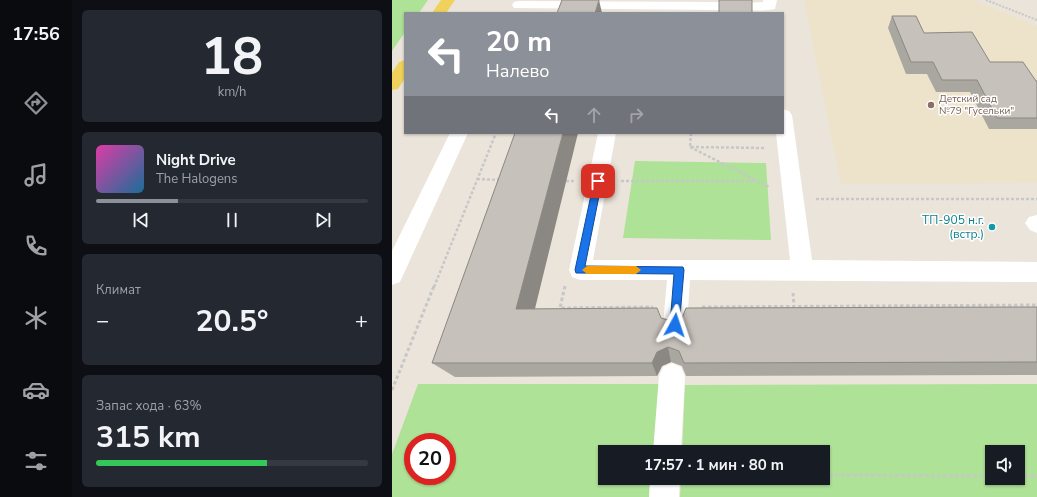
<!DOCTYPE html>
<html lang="ru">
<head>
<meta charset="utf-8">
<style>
  :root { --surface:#171b24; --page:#242831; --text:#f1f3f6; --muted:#9ea1a6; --line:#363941; --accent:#8c9099 }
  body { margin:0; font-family:"Nunito Sans",sans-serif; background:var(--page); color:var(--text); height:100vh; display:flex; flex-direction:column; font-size:15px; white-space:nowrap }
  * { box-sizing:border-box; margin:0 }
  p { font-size:13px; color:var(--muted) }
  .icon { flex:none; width:22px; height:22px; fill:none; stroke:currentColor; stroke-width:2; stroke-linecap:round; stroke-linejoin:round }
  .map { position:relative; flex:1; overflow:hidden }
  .details { display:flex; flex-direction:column; gap:10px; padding:10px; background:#0d0f14; width:320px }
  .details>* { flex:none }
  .banner { position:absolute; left:12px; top:12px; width:380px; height:122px; border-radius:0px; box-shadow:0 1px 3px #0004; background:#8c9099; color:#fff; overflow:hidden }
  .buttons { position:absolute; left:593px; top:445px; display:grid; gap:8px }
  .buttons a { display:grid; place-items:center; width:40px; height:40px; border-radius:0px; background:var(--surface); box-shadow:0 1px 3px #0004; font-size:20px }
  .speed { position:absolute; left:12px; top:433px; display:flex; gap:8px; font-size:20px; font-weight:700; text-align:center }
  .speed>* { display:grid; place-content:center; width:52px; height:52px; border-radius:50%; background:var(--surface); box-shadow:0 1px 3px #0004; line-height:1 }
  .speed .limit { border:6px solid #d22; background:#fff; color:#111 }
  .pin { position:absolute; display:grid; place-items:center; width:34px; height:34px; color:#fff; margin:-17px; border-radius:8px; box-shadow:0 2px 6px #0006 }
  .me { position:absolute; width:44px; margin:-22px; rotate:5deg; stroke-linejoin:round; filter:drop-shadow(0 0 3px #0008) }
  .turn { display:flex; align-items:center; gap:14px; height:84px; padding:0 16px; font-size:18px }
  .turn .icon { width:52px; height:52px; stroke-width:2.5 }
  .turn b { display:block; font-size:28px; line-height:34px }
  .lanes { display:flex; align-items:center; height:38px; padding:0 16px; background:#0003; justify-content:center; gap:20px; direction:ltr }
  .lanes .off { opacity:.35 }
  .big { font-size:30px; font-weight:700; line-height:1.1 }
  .details .card { flex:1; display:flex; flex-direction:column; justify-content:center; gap:6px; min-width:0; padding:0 14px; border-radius:6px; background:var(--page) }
  .details .dial { align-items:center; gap:0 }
  .dial b { font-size:52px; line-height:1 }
  .song { display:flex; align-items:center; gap:12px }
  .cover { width:48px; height:48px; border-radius:6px; background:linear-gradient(135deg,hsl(320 70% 55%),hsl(200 70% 35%)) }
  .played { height:4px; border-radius:2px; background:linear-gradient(90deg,var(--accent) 30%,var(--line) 30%) }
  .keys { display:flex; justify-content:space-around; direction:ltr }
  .heat { display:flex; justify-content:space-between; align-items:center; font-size:22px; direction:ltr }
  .charge { height:6px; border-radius:3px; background:linear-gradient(90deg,#34c759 63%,var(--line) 0) }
  .trip { position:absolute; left:206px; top:445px; width:232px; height:40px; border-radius:0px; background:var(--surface); box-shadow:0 1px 3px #0004; font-weight:700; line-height:40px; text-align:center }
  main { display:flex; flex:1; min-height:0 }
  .tab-bar { display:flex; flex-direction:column; width:72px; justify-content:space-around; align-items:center; background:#090b0e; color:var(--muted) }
  .tab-bar .icon { width:28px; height:28px }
  .tab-bar .current { color:var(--accent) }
  .tab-bar b { font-size:18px; color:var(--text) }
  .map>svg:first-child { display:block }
  .education { fill:#ede2ca }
  .green { fill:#aee297; fill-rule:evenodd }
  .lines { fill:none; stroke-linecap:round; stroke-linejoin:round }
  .path-far2 { stroke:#c7c7c7; stroke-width:2; stroke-dasharray:2 1.5; stroke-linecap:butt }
  .path-far1 { stroke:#c7c7c7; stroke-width:2.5; stroke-dasharray:3 2; stroke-linecap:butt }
  .path { stroke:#c7c7c7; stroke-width:3; stroke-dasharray:3.5 2.5; stroke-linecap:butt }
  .minor { fill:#fff; fill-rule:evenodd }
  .major { fill:#efd15b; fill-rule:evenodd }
  .wall { fill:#aaa6a0 }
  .shaded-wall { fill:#8b8782 }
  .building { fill:#c6c1ba; stroke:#8b8782 }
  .route { fill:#1a73e8; stroke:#114b97 }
  .slow { fill:#f59e0b }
  .education-dot { fill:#8d6e63; stroke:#fff; stroke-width:1.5 }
  .culture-dot { fill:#0f9aa8; stroke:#fff; stroke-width:1.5 }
  .labels { text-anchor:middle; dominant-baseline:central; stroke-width:3; stroke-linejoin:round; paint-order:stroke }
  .far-education-label { font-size:10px; fill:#785e54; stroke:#fff; text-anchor:start }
  .culture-label { font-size:12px; fill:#0d838f; stroke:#fff; text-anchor:end }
</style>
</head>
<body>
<main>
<nav class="tab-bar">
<b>17:56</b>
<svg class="icon current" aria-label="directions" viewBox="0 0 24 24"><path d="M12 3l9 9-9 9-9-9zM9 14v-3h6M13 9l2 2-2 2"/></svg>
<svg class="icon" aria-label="music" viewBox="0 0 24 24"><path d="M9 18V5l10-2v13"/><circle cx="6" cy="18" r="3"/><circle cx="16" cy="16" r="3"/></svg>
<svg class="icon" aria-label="phone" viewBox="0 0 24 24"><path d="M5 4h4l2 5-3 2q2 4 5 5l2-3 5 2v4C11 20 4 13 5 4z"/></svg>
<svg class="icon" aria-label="climate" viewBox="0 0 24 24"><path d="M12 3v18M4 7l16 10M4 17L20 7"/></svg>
<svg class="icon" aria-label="car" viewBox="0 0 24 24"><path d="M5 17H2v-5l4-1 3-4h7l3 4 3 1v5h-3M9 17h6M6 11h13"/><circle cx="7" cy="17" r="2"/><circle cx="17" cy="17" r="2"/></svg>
<svg class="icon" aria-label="filters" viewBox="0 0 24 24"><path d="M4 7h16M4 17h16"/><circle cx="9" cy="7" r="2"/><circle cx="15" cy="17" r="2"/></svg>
</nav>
<section class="details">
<div class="card dial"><b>18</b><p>km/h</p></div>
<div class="card">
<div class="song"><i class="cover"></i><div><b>Night Drive</b><p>The Halogens</p></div></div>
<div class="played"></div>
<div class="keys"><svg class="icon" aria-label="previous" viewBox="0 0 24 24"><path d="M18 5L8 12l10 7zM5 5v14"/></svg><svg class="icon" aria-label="pause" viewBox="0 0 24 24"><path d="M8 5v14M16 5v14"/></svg><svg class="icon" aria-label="next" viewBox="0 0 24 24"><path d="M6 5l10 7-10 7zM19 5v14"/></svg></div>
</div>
<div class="card"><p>Климат</p>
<div class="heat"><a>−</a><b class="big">20.5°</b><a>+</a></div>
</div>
<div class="card"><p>Запас хода · 63%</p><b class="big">315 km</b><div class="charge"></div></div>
</section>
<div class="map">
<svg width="645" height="497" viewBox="0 0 645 497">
  <rect width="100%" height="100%" fill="#ebe4da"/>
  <!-- education -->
  <path class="education" d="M412,0h169l64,26v157l-196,1z"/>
  <!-- green -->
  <path class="green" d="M0,0h36l-9,13h-14v19l-13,19z
    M243,161l131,2 5,77 -148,-2z
    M26,384h244l-5,68h-52v26h50l-1,19h-262v-43zM21,442h34v34h-34z
    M645,384v113h-357l1,-19h142v-26h-141l3,-67zM600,452h26v26h-26z"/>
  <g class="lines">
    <!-- path-far2 -->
    <path class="path-far2" d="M594,0l51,20"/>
    <!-- path-far1 -->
    <path class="path-far1" d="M299,133l-1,14 75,1
      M298,147l79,40
      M85,179l24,1
      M174,181h8
      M229,181h135
      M424,199h221
      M42,287l62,-154"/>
    <!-- path -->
    <path class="path" d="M173,286l-5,22 93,-1
      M401,293l1,13
      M310,307l335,-2
      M0,390l42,-104
      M431,475l169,1
      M626,476h19"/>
    <!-- minor -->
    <path class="minor" d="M371,0h14l-2,9c-9,2 -22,2 -31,0l-2,-3 2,-3 19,-1z
      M127,1l200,1 5,1 2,3 -2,3 -5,1 -205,-2 -2,-3 2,-3z
      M391,109l6,2 3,4 20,145 225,2v20l-347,-2 -3,45 -3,8 -9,3 -9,-3 -3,-8 4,-45h-87l-8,-3 -3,-7 29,-137h18l-23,127h197l-14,-127h7z
      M58,133h18l-68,149 -8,3v-34z
      M645,215v18l-7,-3 -5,-7 4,-6z
      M280,363l9,4 4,9 -4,76h-28l6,-76 4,-9z
      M258,478h30l-1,19h-30z"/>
    <!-- major -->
    <path class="major" d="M49,0h14l-9,13h-14z
      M13,60v18l-7,11 -6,1v-17l7,-11z"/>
  </g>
  <!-- wall -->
  <path class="wall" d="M500,16l32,17 66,29 47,19v48h-48l-19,-37h-34l-9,-18h-21l-18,-46z
    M645,307v68l-351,1 -4,-10 -11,-4 -9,4 -5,10 -202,1 -23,-14 103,-54 126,9 11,3z"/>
  <!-- shaded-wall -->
  <path class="shaded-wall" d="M207,0l3,13h-7z
    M171,133h15l-47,192 -15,-16z
    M276,347l3,15 -9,4 -5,10 -5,-13 5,-11z"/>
  <!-- building -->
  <path class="building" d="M170,0h37l-4,13h-38z
    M327,0h33v13h-33z
    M500,16h24l8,17 48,-1 18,30h33l13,19h1v37h-40l-20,-38h-35l-9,-18h-22z
    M123,133h48l-47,176 141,-1 4,10 11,3 10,-3 4,-10 351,-1v55l-353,1 -5,-12 -11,-4 -11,5 -5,11h-220z"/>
  <!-- route -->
  <path class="route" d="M206,178l4,3 -17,85 98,1 1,3 -5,58h-7l-2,-3 4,-51 -98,-1 -1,-3 19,-89z"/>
  <!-- slow -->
  <path class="slow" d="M195,266h49l5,4 -5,4h-49l-5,-4z"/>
  <!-- markers -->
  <circle class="education-dot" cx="539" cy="105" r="4"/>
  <circle class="culture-dot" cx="600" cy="227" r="4"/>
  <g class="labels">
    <!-- far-education labels -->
    <g class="far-education-label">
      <text x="547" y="99">Детский сад<tspan x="547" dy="12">№79 "Гусельки"</tspan></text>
    </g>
    <!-- culture labels -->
    <g class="culture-label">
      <text x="592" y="220">ТП-905 н.г.<tspan x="592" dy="14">(встр.)</tspan></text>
    </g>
  </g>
</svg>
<div class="buttons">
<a><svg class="icon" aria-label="sound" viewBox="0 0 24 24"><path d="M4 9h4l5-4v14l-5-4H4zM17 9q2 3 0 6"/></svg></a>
</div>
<div class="speed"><div class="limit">20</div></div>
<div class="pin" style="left:206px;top:181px;background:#d93025"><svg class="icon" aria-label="arrive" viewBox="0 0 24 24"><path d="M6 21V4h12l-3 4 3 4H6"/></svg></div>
<svg class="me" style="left:283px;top:325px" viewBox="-20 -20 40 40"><path d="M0-17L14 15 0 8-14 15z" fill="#1a73e8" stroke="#fff" stroke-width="4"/></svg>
<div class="trip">17:57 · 1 мин · 80 m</div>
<div class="banner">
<div class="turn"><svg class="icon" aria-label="left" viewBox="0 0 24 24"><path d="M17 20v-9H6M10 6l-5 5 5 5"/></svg><div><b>20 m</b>Налево</div></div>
<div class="lanes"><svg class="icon" aria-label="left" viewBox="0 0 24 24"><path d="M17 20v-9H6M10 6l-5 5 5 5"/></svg><svg class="icon off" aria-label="ahead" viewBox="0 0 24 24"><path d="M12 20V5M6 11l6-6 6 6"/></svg><svg class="icon off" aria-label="right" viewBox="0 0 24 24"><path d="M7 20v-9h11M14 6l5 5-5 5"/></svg></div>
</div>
</div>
</main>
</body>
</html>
